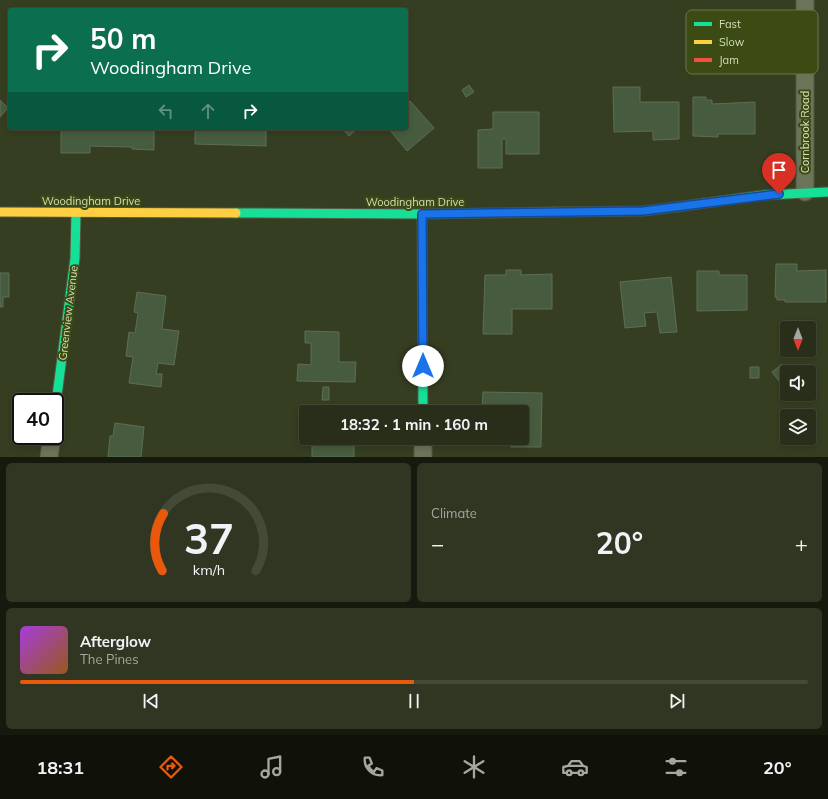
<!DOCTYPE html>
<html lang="en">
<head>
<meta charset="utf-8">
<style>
  :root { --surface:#282e19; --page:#303622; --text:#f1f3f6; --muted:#a5a8a2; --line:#444a38; --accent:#ea580c }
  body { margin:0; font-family:Mulish,sans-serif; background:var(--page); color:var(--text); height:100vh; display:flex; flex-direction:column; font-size:15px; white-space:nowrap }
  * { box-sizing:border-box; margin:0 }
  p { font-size:13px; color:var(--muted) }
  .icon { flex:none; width:22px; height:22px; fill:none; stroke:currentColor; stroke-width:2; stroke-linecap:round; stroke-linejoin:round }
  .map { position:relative; height:457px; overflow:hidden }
  .panel { display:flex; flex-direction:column; gap:6px; padding:6px; background:#16190e; flex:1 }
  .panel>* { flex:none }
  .hud { position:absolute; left:8px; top:8px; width:400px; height:122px; border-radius:4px; box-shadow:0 2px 6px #0003,0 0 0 1px var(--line); background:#0b6e4f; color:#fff; overflow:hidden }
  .needle { width:26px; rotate:180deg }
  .controls { position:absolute; left:780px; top:321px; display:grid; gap:8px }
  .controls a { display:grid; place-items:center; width:36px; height:36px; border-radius:4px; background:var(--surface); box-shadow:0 2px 6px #0003,0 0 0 1px var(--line); font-size:20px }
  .speed { position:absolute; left:12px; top:393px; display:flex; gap:8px; font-size:20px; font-weight:700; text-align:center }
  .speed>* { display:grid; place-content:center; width:52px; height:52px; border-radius:50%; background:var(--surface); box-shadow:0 2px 6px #0003,0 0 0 1px var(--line); line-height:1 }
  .speed .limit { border:2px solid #111; border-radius:6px; background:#fff; color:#111 }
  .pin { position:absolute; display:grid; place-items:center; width:34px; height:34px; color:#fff; margin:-41px -17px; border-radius:50% 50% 50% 0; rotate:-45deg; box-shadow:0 0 4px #0007 }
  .pin .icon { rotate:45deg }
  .me { position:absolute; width:44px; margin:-22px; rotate:0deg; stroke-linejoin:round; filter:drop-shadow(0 0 3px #0008) }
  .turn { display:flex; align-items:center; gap:14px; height:84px; padding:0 16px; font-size:18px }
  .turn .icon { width:52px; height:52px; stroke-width:2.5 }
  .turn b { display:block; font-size:28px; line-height:34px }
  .lanes { display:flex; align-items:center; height:38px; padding:0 16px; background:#0003; justify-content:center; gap:20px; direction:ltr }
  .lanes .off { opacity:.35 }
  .big { font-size:30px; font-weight:700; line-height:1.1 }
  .panel .tile { flex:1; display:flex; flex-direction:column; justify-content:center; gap:6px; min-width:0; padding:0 14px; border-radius:6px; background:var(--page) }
  .panel .dial { align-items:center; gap:0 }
  .dial svg { height:104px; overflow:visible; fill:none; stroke:var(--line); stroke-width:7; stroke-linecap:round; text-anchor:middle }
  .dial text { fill:var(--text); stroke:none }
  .song { display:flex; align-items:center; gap:12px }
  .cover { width:48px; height:48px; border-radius:6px; background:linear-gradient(135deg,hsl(280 70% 55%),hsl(30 70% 35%)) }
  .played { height:4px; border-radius:2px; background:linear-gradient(90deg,var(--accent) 50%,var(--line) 50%) }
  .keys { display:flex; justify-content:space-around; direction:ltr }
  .heat { display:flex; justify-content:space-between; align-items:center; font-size:22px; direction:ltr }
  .panel .tiles { flex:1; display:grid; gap:6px; grid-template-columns:1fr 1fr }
  .tile:last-child { grid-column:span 2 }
  .trip { position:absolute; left:299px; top:405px; width:230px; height:40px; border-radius:4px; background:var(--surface); box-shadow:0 2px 6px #0003,0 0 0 1px var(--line); font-weight:700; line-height:40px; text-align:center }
  .dock { display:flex; height:64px; justify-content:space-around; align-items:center; background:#10120a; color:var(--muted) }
  .dock .icon { width:28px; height:28px }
  .dock .active { color:var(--accent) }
  .dock b { font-size:18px; color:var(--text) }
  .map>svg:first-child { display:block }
  .building { fill:#475c3e; stroke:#5f6d56 }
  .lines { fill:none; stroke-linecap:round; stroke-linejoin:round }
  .street-casing { stroke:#525941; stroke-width:19 }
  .fast-casing { stroke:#525941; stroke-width:11 }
  .slow-casing { stroke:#525941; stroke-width:11 }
  .jam-casing { stroke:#525941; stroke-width:11 }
  .street { stroke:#6b7358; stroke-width:17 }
  .fast { stroke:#16e098; stroke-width:9 }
  .slow { stroke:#ffcf43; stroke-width:9 }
  .jam { stroke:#f24e42; stroke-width:9 }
  .route-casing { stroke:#114b97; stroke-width:10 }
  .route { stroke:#1a73e8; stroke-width:7 }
  .labels { text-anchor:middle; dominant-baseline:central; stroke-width:4; stroke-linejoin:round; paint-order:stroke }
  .street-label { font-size:11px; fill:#d2dfbb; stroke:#3c4b14 }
  .key { fill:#3c4b14; stroke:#697746; stroke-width:1 }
  .key-label { font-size:11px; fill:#d2dfbb }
</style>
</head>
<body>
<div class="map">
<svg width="828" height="457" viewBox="0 0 828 457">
  <rect width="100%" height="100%" fill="#363e21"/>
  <!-- building -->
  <path class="building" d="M469,85l5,7 -8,5 -4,-7z
    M613,87h27v15h39v37l-26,1v-9l-39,1z
    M693,97h13v3h6v4l43,-2v32h-37v3l-25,-1z
    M0,100l8,8 -8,9z
    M410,101l24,27 -27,23 -18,-22 17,-1v-25z
    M493,112h46v42h-33v-15h-4v29h-24v-38l15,-1z
    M61,128h93v22l-22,-1v-2l-42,-1v7h-29z
    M195,128h71v18l-71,-2z
    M342,128h16l-9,8z
    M776,264h21v7l29,-1v32h-41v-2h-8v-3h-2z
    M506,270h15v5l31,-1v35h-40v25h-29l2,-59h21z
    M697,271h22v4h28v35l-50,1z
    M0,273h9v24h-6v10h-3z
    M671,277l6,55 -17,1 -3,-21 -13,1 2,13 -21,2 -5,-46z
    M137,292l29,4 -4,33 17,2 -5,34 -16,-2 -2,11h6l-1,13 -32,-4 4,-26 -7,-1 3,-24 6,1 3,-20 -4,-1z
    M305,331l34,1v30h17l-1,20 -58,-1 1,-17 13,1v-22h-6z
    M782,364l6,8 -9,9 -7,-9z
    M750,367h9v11h-9z
    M323,387h6v13h-7z
    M483,392l59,1 -1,54h-30v-9h11v-26h-40z
    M115,423l29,4 -3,30h-33l2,-21h3z
    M320,440h34v17h-42v-14h8z"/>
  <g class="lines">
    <defs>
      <path id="street" d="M805,0v192
        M423,438v19
        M49,457l3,-21"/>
      <path id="fast" d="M676,207l89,-12 63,-3
        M236,213l186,1 132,-2
        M422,214l1,198
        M55,411l20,-153 1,-45"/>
      <path id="slow" d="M0,212l236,1"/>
      <path id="jam" d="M554,212l89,-1 33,-4"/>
    </defs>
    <!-- street casing -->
    <use href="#street" class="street-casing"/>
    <!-- fast casing -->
    <use href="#fast" class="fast-casing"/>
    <!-- slow casing -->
    <use href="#slow" class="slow-casing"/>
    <!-- jam casing -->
    <use href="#jam" class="jam-casing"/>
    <!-- street -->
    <use href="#street" class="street"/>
    <!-- fast -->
    <use href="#fast" class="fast"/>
    <!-- slow -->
    <use href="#slow" class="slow"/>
    <!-- jam -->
    <use href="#jam" class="jam"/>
  </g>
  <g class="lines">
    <defs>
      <path id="route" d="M423,366l-1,-152 221,-3 136,-17"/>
    </defs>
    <!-- route casing -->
    <use href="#route" class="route-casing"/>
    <!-- route -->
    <use href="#route" class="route"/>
  </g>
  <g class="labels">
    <!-- street labels -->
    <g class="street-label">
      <text transform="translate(805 132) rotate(-90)">Cornbrook Road</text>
      <text x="91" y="201">Woodingham Drive</text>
      <text x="415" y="202">Woodingham Drive</text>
      <text transform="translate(68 313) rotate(-83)">Greenview Avenue</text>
    </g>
  </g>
  <!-- legend -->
  <rect x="686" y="10" width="132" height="64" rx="6" class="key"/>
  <rect x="694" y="22" width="18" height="4" fill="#16e098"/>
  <rect x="694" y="40" width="18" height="4" fill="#ffcf43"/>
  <rect x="694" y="58" width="18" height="4" fill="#f24e42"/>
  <g class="key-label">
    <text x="719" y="28">Fast</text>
    <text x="719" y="46">Slow</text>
    <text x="719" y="64">Jam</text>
  </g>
</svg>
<div class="controls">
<a><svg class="needle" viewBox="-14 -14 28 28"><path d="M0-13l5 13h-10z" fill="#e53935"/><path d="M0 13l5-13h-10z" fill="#a5a8a2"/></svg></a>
<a><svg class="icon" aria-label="sound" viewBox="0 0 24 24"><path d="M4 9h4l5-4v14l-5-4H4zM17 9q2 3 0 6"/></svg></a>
<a><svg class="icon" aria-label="layers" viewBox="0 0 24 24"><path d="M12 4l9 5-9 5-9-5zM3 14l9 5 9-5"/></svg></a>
</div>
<div class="speed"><div class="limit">40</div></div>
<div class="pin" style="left:779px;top:194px;background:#d93025"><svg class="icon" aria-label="arrive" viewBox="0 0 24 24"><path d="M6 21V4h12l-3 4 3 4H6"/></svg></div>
<svg class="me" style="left:423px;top:366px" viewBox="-20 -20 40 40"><circle r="19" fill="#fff"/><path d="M0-13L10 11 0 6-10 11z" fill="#1a73e8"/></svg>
<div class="trip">18:32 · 1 min · 160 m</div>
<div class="hud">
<div class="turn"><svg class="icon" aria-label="right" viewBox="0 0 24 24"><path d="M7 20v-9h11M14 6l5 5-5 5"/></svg><div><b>50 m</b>Woodingham Drive</div></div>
<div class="lanes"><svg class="icon off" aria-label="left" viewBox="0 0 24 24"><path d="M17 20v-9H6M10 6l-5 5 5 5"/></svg><svg class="icon off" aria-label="ahead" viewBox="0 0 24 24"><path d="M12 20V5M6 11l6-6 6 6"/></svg><svg class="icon" aria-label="right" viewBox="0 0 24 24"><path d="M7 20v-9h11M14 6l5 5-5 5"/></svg></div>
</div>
</div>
<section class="panel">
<div class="tiles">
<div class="tile dial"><svg viewBox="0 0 100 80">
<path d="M14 69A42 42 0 1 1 86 69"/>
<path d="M14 69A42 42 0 0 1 15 25" stroke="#ea580c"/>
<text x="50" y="56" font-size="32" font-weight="700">37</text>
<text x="50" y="72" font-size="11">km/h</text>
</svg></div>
<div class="tile"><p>Climate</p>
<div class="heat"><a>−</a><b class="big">20°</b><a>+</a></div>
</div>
<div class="tile">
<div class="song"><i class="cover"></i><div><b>Afterglow</b><p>The Pines</p></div></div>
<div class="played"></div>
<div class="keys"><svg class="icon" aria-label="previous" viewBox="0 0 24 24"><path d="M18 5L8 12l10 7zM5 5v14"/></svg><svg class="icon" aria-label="pause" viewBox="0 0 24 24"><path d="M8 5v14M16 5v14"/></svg><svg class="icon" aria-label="next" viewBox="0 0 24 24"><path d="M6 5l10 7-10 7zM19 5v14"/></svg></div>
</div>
</div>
</section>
<nav class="dock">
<b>18:31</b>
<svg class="icon active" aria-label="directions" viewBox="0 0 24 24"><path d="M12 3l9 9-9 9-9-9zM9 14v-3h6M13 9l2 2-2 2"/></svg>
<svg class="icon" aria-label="music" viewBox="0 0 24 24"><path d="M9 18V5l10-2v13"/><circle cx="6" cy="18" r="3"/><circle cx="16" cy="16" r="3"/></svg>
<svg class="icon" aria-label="phone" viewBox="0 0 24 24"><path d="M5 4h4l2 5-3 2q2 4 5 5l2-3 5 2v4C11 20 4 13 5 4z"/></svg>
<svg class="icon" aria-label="climate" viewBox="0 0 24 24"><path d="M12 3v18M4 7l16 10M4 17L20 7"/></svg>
<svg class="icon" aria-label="car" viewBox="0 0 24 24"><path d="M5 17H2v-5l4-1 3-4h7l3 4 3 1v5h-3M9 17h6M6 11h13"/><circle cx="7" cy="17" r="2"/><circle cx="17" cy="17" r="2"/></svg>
<svg class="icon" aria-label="filters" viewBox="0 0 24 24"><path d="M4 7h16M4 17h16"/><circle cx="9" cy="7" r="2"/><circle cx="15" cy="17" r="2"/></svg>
<b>20°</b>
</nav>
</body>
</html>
